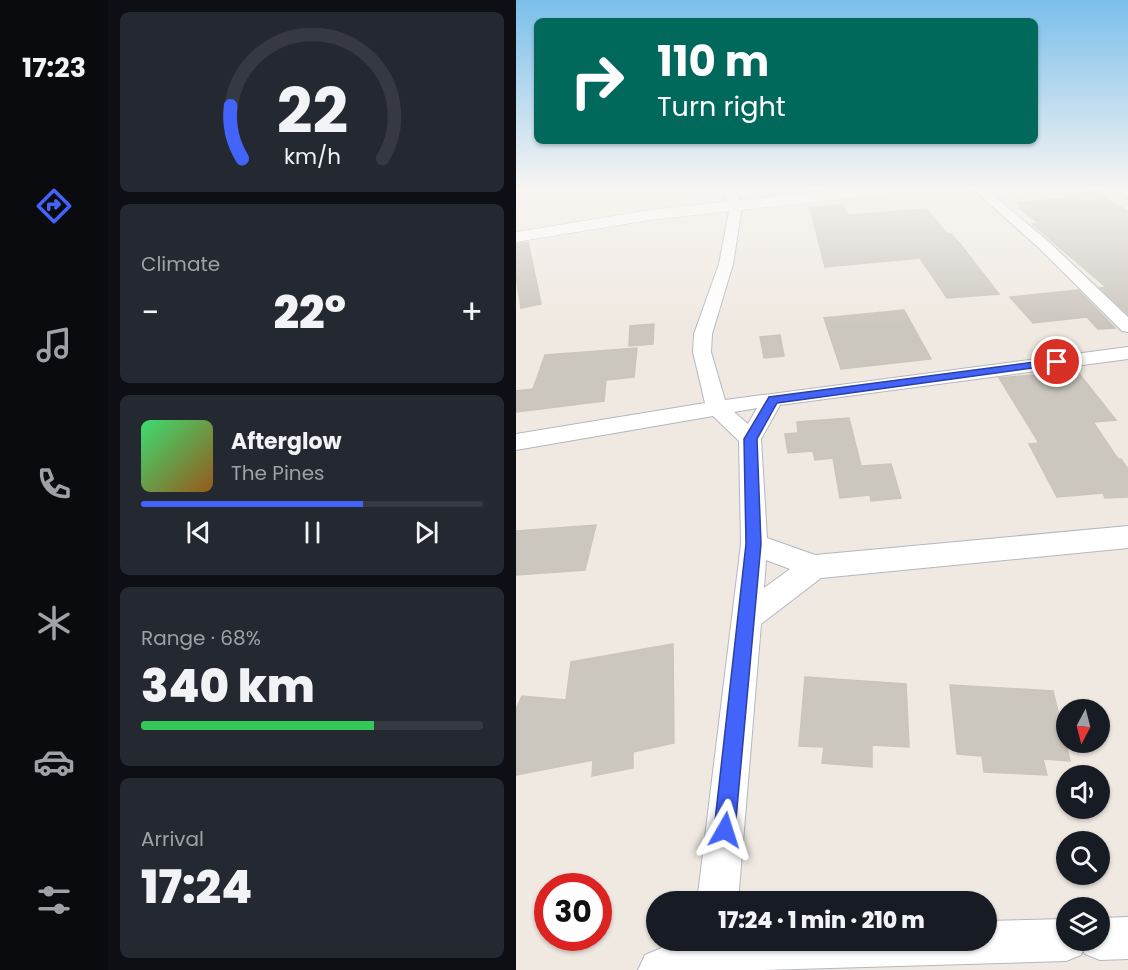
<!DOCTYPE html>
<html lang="en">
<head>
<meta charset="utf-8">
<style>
  :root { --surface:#171b24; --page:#242831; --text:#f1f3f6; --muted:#9ea1a6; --line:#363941; --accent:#4264fb }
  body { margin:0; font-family:Poppins,sans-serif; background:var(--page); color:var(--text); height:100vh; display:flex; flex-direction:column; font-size:22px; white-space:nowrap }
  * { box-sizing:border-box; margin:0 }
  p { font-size:20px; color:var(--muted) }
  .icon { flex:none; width:33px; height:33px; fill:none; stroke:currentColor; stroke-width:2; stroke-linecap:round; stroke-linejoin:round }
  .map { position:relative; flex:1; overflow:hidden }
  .details { display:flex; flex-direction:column; gap:12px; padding:12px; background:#0d0f14; width:408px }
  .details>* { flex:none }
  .top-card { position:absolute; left:18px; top:18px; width:504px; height:126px; border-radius:9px; box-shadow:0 2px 4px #0004; background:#00695c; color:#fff; overflow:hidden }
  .needle { width:39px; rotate:187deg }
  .fabs { position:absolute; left:540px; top:699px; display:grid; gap:12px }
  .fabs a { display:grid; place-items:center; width:54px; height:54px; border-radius:50%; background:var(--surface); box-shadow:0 2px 4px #0004; font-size:30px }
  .speed { position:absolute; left:18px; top:873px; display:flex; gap:12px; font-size:30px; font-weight:700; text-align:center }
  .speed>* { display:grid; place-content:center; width:78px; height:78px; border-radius:50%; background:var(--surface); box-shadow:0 2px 4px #0004; line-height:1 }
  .speed .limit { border:9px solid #d22; background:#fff; color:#111 }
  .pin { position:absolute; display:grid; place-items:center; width:51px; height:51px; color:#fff; margin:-26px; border:3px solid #fff; border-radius:50%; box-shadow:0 2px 6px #0007 }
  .me { position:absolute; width:66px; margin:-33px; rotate:6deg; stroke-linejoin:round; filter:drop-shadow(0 0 4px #0008) }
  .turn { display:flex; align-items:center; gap:21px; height:126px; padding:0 24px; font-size:27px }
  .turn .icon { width:78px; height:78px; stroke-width:2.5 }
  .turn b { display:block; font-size:42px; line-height:51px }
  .big { font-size:45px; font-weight:800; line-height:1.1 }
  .details .widget { flex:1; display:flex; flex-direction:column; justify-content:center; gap:9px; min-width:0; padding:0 21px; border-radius:9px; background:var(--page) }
  .details .dial { align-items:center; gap:0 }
  .dial svg { height:156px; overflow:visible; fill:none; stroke:var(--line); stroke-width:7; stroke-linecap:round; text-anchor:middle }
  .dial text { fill:var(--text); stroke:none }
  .song { display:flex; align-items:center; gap:18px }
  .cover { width:72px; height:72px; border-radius:9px; background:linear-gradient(135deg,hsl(140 70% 55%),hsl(30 70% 35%)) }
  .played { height:6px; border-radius:3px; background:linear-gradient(90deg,var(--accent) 65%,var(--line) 65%) }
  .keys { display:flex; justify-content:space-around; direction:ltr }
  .heat { display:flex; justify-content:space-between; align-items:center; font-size:33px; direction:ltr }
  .charge { height:9px; border-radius:4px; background:linear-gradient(90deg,#34c759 68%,var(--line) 0) }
  .trip { position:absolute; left:130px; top:891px; width:351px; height:60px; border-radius:30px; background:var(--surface); box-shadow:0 2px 4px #0004; font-weight:800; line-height:60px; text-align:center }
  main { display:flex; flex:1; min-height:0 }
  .menu { display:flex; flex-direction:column; width:108px; justify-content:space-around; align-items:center; background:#090b0e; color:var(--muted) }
  .menu .icon { width:42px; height:42px }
  .menu .active { color:var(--accent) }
  .menu b { font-size:27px; color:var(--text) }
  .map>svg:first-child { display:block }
  .building { fill:#cbc7bf; stroke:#cbc5ba; stroke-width:1.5 }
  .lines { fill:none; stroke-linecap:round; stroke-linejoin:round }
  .minor-casing { stroke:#b4b7c1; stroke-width:2 }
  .tertiary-casing { stroke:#b4b7c1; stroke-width:1 }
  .minor { fill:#fff; fill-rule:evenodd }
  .tertiary { fill:#fff; fill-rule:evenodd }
  .route { fill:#4264fb; stroke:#2b41a3; stroke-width:1.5 }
</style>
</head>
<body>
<main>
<nav class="menu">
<b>17:23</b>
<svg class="icon active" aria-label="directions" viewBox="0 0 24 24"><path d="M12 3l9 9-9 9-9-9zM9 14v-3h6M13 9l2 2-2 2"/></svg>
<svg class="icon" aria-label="music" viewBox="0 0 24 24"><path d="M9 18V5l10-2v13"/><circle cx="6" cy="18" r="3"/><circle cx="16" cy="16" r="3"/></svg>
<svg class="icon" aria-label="phone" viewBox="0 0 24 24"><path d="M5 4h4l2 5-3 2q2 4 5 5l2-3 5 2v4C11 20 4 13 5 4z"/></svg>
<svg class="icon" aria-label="climate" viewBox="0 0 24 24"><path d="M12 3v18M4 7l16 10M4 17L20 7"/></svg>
<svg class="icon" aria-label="car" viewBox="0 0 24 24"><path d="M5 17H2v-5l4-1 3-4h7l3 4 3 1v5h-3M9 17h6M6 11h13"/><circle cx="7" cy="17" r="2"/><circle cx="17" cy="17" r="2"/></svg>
<svg class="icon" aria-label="filters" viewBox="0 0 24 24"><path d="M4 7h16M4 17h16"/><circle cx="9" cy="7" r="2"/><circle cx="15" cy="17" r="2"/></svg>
</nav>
<section class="details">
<div class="widget dial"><svg viewBox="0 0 100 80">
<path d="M14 69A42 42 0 1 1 86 69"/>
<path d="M14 69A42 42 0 0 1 8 42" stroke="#4264fb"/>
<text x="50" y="56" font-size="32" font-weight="700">22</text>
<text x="50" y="72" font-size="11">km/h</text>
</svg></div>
<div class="widget"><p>Climate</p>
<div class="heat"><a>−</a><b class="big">22°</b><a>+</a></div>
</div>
<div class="widget">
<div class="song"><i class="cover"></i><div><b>Afterglow</b><p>The Pines</p></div></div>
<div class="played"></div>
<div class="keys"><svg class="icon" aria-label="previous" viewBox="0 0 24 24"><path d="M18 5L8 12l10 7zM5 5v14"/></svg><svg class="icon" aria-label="pause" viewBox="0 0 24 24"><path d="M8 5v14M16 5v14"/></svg><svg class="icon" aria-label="next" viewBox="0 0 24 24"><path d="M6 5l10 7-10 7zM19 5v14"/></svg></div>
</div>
<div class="widget"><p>Range · 68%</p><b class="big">340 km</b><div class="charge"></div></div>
<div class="widget"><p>Arrival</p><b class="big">17:24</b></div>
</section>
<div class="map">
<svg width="612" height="970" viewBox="0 0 612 970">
  <rect width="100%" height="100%" fill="#efe9e1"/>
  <!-- building -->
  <path class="building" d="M581,192l31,20v102l-28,-26 6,-1 -74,-63 6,-1 -20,-16h4l-4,-4 50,-5 -5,-3z
    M326,205l7,10 78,-6 20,25h4l10,11 38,49 -52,4 -27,-40 -95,9 -15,-59z
    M12,242l13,62 -20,4 -5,-33v-31z
    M562,290l37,38 -17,1 -11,-12 -54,6 -23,-26z
    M388,310l27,49 -90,10 -17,-51z
    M138,324l-1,20 -24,2 1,-20z
    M264,335l4,21 -20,2 -4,-21z
    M121,348l-3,29 -28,3 -2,21 -88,11v-21l17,-2 12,-34z
    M561,371l39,49 -23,2 25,37h3l7,10v28l-23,1 -2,-5 -46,4 -28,-53 10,-1 -40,-65z
    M333,418l12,48 30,-2 10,34 -30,3 -1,-6 -30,3 -7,-40 -18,2 -2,-9 -25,2 -3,-19 13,-1 -1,-11z
    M80,525l-11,45 -69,5v-44z
    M157,644l1,99 -41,9v16l-41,8 1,-16 -77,15v-66l6,-13 44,4 5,-38z
    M289,677l101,7 3,63 -37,-2v22l-50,-4 2,-16 -25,-1z
    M434,685l103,6 17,70 -27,-2 4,16 -63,-3 -2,-16 -25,-2z"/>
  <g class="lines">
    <defs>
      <path id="minor" d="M206,189h12l8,17 -9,58 -21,70 -1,18 14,48 403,-53v12l-348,46 -19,34 6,99 48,17 313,-29v22l-307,30 -60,46 -23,278h-41l44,-358 -2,-103 -26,-25 -197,34v-16l189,-31 -12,-51 1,-18 25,-70 11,-58zM241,408l-9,16 -14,-12zM250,560l24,9 -26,19z
        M457,189h13l64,54 78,74v15l-6,-1 -82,-82z
        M598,189h14v9z
        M612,917v42l-28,1 -15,-6 -2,-4 -2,5 -15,6 -303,9h-125l7,-15 35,-15h307v-19l79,-2v21h34v-22z"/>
      <path id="tertiary" d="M326,189h53l-8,5 -237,26 -134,22v-10l134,-22z"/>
    </defs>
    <!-- minor casing -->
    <use href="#minor" class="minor-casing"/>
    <!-- tertiary casing -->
    <use href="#tertiary" class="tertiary-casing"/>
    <!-- minor -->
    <use href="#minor" class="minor"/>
    <!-- tertiary -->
    <use href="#tertiary" class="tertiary"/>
  </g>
  <!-- sky -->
  <linearGradient id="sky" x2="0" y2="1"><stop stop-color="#7abfeb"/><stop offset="0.58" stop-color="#f8f5f2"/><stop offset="1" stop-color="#f8f5f2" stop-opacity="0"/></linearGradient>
  <rect width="612" height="325" fill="url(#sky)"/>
  <!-- route -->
  <path class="route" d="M541,359l4,1v4l-284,39 -20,36 4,105 -26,286 -3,8 -7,3 -8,-3 -3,-8 32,-286 -2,-105 25,-42z"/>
</svg>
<div class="fabs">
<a><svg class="needle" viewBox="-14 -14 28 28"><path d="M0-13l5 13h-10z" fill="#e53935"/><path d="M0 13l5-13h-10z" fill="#9ea1a6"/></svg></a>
<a><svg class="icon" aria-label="sound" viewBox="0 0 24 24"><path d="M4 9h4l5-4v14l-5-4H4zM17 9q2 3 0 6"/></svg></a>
<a><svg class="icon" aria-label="search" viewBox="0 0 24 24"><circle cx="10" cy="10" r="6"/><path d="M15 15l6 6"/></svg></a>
<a><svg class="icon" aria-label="layers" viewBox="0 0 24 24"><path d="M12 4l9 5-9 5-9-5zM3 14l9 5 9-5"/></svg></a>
</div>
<div class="speed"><div class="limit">30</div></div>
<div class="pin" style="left:541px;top:362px;background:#d93025"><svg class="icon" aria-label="arrive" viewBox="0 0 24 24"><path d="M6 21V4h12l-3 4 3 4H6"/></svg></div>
<svg class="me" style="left:209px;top:830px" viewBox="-20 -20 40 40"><path d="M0-17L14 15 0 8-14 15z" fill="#4264fb" stroke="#fff" stroke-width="4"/></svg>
<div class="trip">17:24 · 1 min · 210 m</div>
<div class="top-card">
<div class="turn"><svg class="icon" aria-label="right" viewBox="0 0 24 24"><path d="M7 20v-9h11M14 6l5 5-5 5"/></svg><div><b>110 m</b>Turn right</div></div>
</div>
</div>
</main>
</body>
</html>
